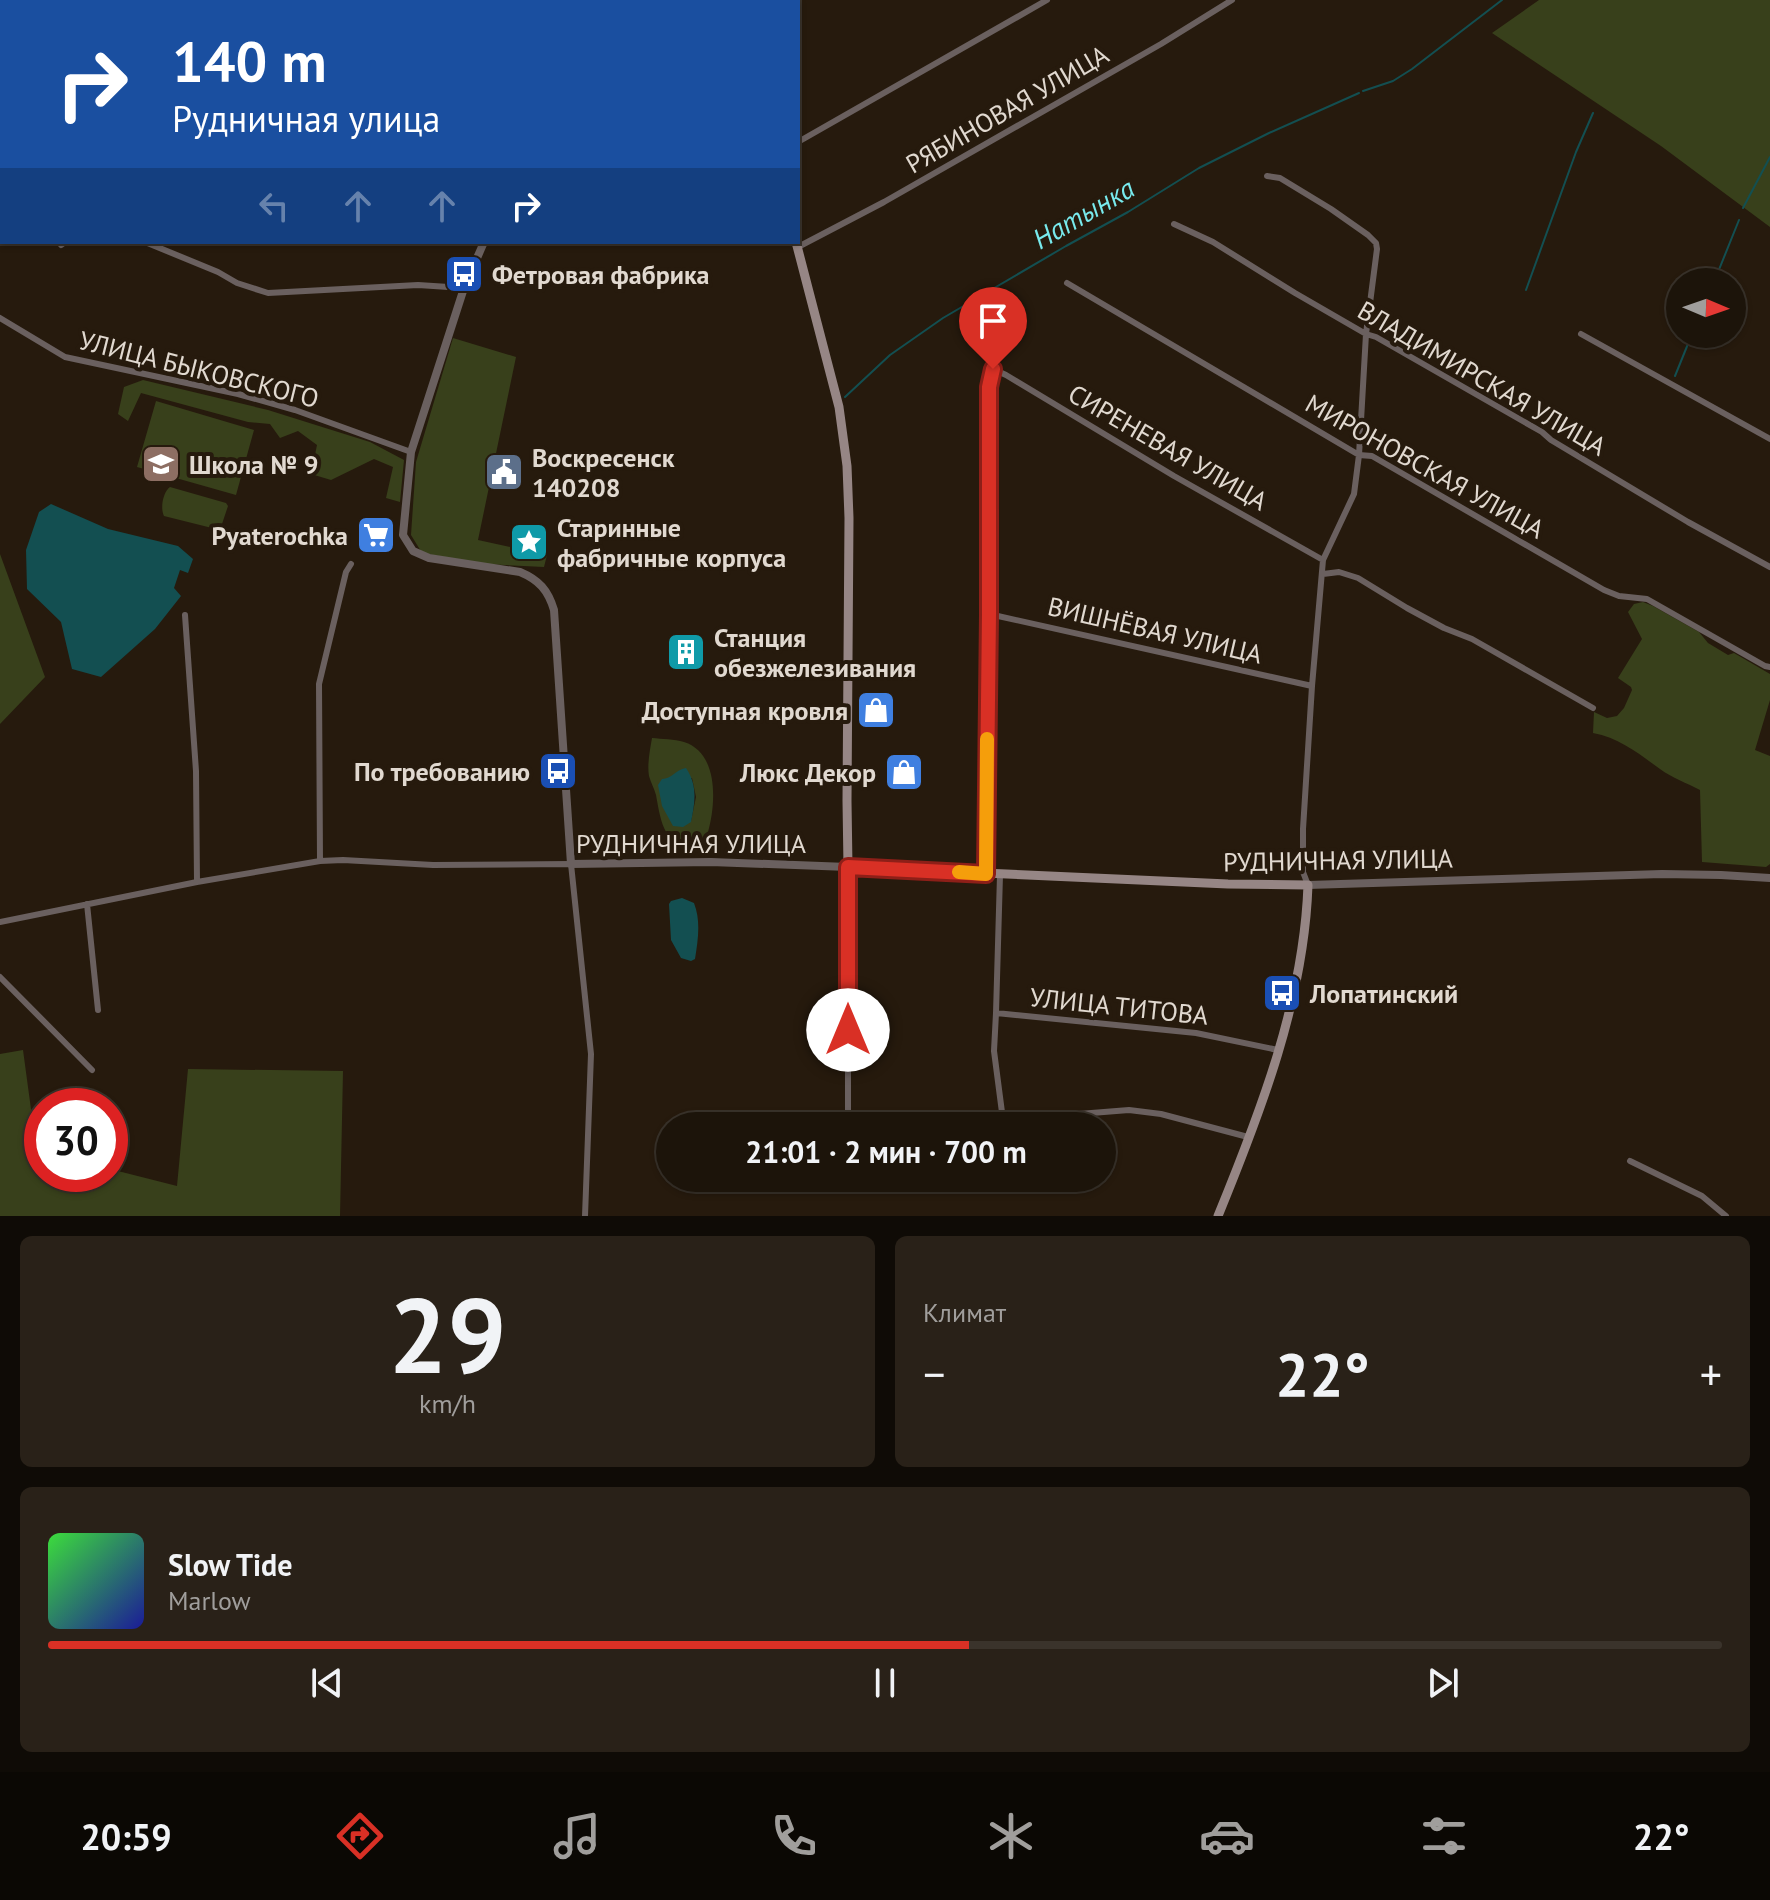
<!DOCTYPE html>
<html lang="ru">
<head>
<meta charset="utf-8">
<style>
  :root { --surface:#1c140a; --page:#292118; --text:#f1f3f6; --muted:#a09e9c; --line:#3a332b; --accent:#d93025 }
  body { margin:0; font-family:"PT Sans",sans-serif; background:var(--page); color:var(--text); height:100vh; display:flex; flex-direction:column; font-size:30px; white-space:nowrap }
  * { box-sizing:border-box; margin:0 }
  p { font-size:26px; color:var(--muted) }
  .icon { flex:none; width:44px; height:44px; fill:none; stroke:currentColor; stroke-width:2; stroke-linecap:round; stroke-linejoin:round }
  .map { position:relative; height:1216px; overflow:hidden }
  .sheet { display:flex; flex-direction:column; gap:20px; padding:20px; background:#0f0b06; flex:1 }
  .sheet>* { flex:none }
  .guide { position:absolute; left:0px; top:0px; width:800px; height:244px; box-shadow:0 2px 6px #0004,0 0 0 2px var(--line); background:#1a4fa0; color:#fff; overflow:hidden }
  .needle { width:52px; rotate:92deg }
  .tools { position:absolute; left:1666px; top:268px; display:grid; gap:16px }
  .tools a { display:grid; place-items:center; width:80px; height:80px; border-radius:50%; background:var(--surface); box-shadow:0 2px 6px #0004,0 0 0 2px var(--line); font-size:40px }
  .speed { position:absolute; left:24px; top:1088px; display:flex; gap:16px; font-size:40px; font-weight:700; text-align:center }
  .speed>* { display:grid; place-content:center; width:104px; height:104px; border-radius:50%; background:var(--surface); box-shadow:0 2px 6px #0004,0 0 0 2px var(--line); line-height:1 }
  .speed .limit { border:12px solid #d22; background:#fff; color:#111 }
  .pin { position:absolute; display:grid; place-items:center; width:68px; height:68px; color:#fff; margin:-82px -34px; border-radius:50% 50% 50% 0; rotate:-45deg; box-shadow:0 0 8px #0007 }
  .pin .icon { rotate:45deg }
  .me { position:absolute; width:88px; margin:-44px; rotate:0deg; stroke-linejoin:round; filter:drop-shadow(0 0 6px #0008) }
  .turn { display:flex; align-items:center; gap:28px; height:168px; padding:0 40px; font-size:36px }
  .turn .icon { width:104px; height:104px; stroke-width:2.5 }
  .turn b { display:block; font-size:56px; line-height:68px }
  .lanes { display:flex; align-items:center; height:76px; padding:0 40px; background:#0003; justify-content:center; gap:40px; direction:ltr }
  .lanes .off { opacity:.35 }
  .big { font-size:60px; font-weight:700; line-height:1.1 }
  .sheet .card { flex:1; display:flex; flex-direction:column; justify-content:center; gap:12px; min-width:0; padding:0 28px; border-radius:12px; background:var(--page) }
  .sheet .dial { align-items:center; gap:0 }
  .dial b { font-size:104px; line-height:1 }
  .song { display:flex; align-items:center; gap:24px }
  .cover { width:96px; height:96px; border-radius:12px; background:linear-gradient(135deg,hsl(120 70% 55%),hsl(240 70% 35%)) }
  .played { height:8px; border-radius:4px; background:linear-gradient(90deg,var(--accent) 55%,var(--line) 55%) }
  .keys { display:flex; justify-content:space-around; direction:ltr }
  .heat { display:flex; justify-content:space-between; align-items:center; font-size:44px; direction:ltr }
  .sheet .tiles { flex:1; display:grid; gap:20px; grid-template-columns:1fr 1fr }
  .card:last-child { grid-column:span 2 }
  .trip { position:absolute; left:656px; top:1112px; width:460px; height:80px; border-radius:40px; background:var(--surface); box-shadow:0 2px 6px #0004,0 0 0 2px var(--line); font-weight:700; line-height:80px; text-align:center }
  .dock { display:flex; height:128px; justify-content:space-around; align-items:center; background:#0b0804; color:var(--muted) }
  .dock .icon { width:56px; height:56px }
  .dock .selected { color:var(--accent) }
  .dock b { font-size:36px; color:var(--text) }
  .map>svg:first-child { display:block }
  .green { fill:#38401b; fill-rule:evenodd }
  .water { fill:#134f51 }
  .lines { fill:none; stroke-linecap:round; stroke-linejoin:round }
  .stream { stroke:#134f51; stroke-width:2 }
  .minor { stroke:#6a605f; stroke-width:6 }
  .tertiary { stroke:#6a605f; stroke-width:8 }
  .secondary { stroke:#968685; stroke-width:9 }
  .route-casing { stroke:#8d1f18; stroke-width:20 }
  .route { stroke:#d93025; stroke-width:14 }
  .slow { stroke:#f59e0b; stroke-width:14 }
  .labels { text-anchor:middle; dominant-baseline:central; stroke-width:8; stroke-linejoin:round; paint-order:stroke }
  .street-label { font-size:26px; fill:#e1d9d0; stroke:#261a0d }
  .poi-label { font-size:26px; font-weight:bold; fill:#e1d9d0; stroke:#261a0d; text-anchor:start }
  .water-label { font-size:28px; font-style:italic; fill:#78eaed; stroke:#261a0d }
</style>
</head>
<body>
<div class="map">
<svg width="1770" height="1216" viewBox="0 0 1770 1216">
  <rect width="100%" height="100%" fill="#261a0d"/>
  <!-- green -->
  <path class="green" d="M1539,0h231v227l-109,-81 -169,-113z
    M453,338l63,19 -38,183 69,15 -3,12 -60,-3 -62,-11 -11,-18 5,-73z
    M143,380l125,30 102,32 34,18 -4,42 -14,-4 7,-31 -19,-8 -43,21 -20,-6 6,-29 -19,-14 -18,7 -10,-14 -22,-2 -107,-29 -13,28 -10,-7 6,-27z
    M156,401l98,29 -18,65 -99,-28z
    M170,487l56,16 2,3 -8,24 -56,-14c-4,-8 -1,-24 6,-29z
    M0,554l45,123 -45,47z
    M1643,602l10,4 46,26 9,11 20,12 6,-2 36,21v26l-15,50 15,6v108l-4,3 -64,-5 -2,-72c-13,-7 -28,-12 -40,-21 -21,-15 -40,-31 -67,-36l1,-21 13,6 10,-2 7,-8 8,-18 -1,-3 -13,-9 24,-39 -14,-27 6,-8z
    M652,738c10,1 22,1 32,4 35,11 32,62 24,90 -2,6 -6,12 -9,17 -35,-1 -38,-26 -43,-54 -2,-7 -5,-12 -7,-19 -2,-12 1,-26 3,-38zM692,778l4,19 -5,24 -29,-41z
    M23,1050l15,111 4,1v12h68v-5l67,17 11,-117 155,2 -3,145h-340v-162z"/>
  <!-- water -->
  <path class="water" d="M51,504l57,25 70,17 15,13 -5,14 -8,-3 -6,18 7,8 -26,33 -54,48 -29,-8 -11,-47 -34,-33 -1,-39 13,-38z
    M686,768c12,18 9,34 5,54l-8,5 -10,-1 -11,-20 -4,-21 4,-6c10,0 13,-9 24,-11z
    M682,898l12,5c7,18 4,37 1,56l-4,2 -10,-3 -10,-18 -2,-36 2,-3z"/>
  <g class="lines">
    <!-- stream -->
    <path class="stream" d="M1363,91l30,-10 19,-12 90,-69
      M1743,208l27,-51
      M1714,282l25,-62
      M1526,290l50,-138 17,-39
      M1675,376l17,-42
      M845,397l45,-42 53,-37 123,-72 62,-34 71,-44 70,-35 90,-40"/>
    <!-- minor -->
    <path class="minor" d="M380,0v2
      M798,142l249,-142
      M1267,176l13,2 51,31 37,26 8,8 1,6 -11,85 -7,121 -5,39 -31,66 -11,126 -9,143v43l5,13
      M1174,224l39,18 82,51 71,41 10,3 166,95 9,8 137,82 82,45
      M145,242l73,30 19,11 31,10 150,-8 46,3
      M61,245l4,-3
      M798,247l86,-45 277,-158 71,-44
      M1067,283l292,172 13,1 232,134 15,6 28,3 118,67 5,1
      M0,318l65,39 173,37 57,16 116,42
      M1581,334l189,105
      M1323,574l16,-2 19,6 49,30 37,20 28,11 121,69
      M989,614l323,72
      M185,615l11,156 1,111
      M320,861l-1,-177 27,-112 5,-8
      M848,867v253h155l126,-10 32,4 87,23
      M986,874l3,-260v-227l4,-18 13,6 168,101 149,84
      M1000,875l-4,138 200,20 82,17
      M87,904l11,106
      M0,922l197,-40 123,-21 23,-1 90,5 138,-1 20,190 -6,162
      M0,977l92,93
      M996,1013l-2,38 9,69
      M1630,1161l72,35 24,20"/>
    <!-- tertiary -->
    <path class="tertiary" d="M600,2l2,-2
      M484,242l-20,46 -53,164 -8,83 10,16 16,7 91,14c19,8 28,18 34,38l17,254 140,-2 137,5
      M1308,885l354,-11 59,1 49,3"/>
    <!-- secondary -->
    <path class="secondary" d="M731,0l1,2
      M796,242l43,165 8,59 2,52 -2,283 1,66 380,17 80,1c-4,115 -47,226 -90,331"/>
  </g>
  <g class="lines">
    <defs>
      <path id="route" d="M848,1030v-163l138,7 3,-260v-227l4,-18"/>
    </defs>
    <!-- route casing -->
    <use href="#route" class="route-casing"/>
    <!-- route -->
    <use href="#route" class="route"/>
    <!-- slow -->
    <path class="slow" d="M959,872l27,2 1,-135"/>
  </g>
  <!-- icons -->
  <defs>
    <symbol id="bus-square" viewBox="-11 -11 22 22"><rect x="-9" y="-9" width="18" height="18" rx="4" fill="#1a4fb4" stroke="#261a0d"/><path d="M-5-6H5V4H4V6H2V4H-2V6H-4V4H-5ZM-3.5-4V0h7V-4ZM-3.5 1.2v1.5H-2V1.2ZM2 1.2v1.5H3.5V1.2Z" fill="#fff"/></symbol>
    <symbol id="school-square" viewBox="-11 -11 22 22"><rect x="-9" y="-9" width="18" height="18" rx="4" fill="#8d6e63" stroke="#261a0d"/><path d="M0-5L7-2L0 1L-7-2ZM-4 1L0 2.5L4 1V4Q0 6-4 4Z" fill="#fff"/></symbol>
    <symbol id="civic-square" viewBox="-11 -11 22 22"><rect x="-9" y="-9" width="18" height="18" rx="4" fill="#5c6f8a" stroke="#261a0d"/><path d="M-.6-6.5H3V-4.5H.6V-3L4-1V1h2V6H-6V1h2V-1L-.6-3ZM-1.2 2.5V6h2.4V2.5Z" fill="#fff"/></symbol>
    <symbol id="supermarket-square" viewBox="-11 -11 22 22"><rect x="-9" y="-9" width="18" height="18" rx="4" fill="#3f7fe0" stroke="#261a0d"/><path d="M-6-5.5h2.5l.6 2H6L4.5 2H-2.5L-4.4-4H-6ZM-1.5 3.2a1.3 1.3 0 1 0 .1 0ZM3 3.2a1.3 1.3 0 1 0 .1 0Z" fill="#fff"/></symbol>
    <symbol id="sight-square" viewBox="-11 -11 22 22"><rect x="-9" y="-9" width="18" height="18" rx="4" fill="#0f9aa8" stroke="#261a0d"/><path d="M0-6L1.8-2.2L6-1.7L2.9 1.2L3.7 5.4L0 3.3L-3.7 5.4L-2.9 1.2L-6-1.7L-1.8-2.2Z" fill="#fff"/></symbol>
    <symbol id="building-square" viewBox="-11 -11 22 22"><rect x="-9" y="-9" width="18" height="18" rx="4" fill="#0f9aa8" stroke="#261a0d"/><path d="M-4-6H4V6H1V3H-1V6H-4ZM-2.5-4.3h1.7v1.8h-1.7ZM.8-4.3h1.7v1.8H.8ZM-2.5-1h1.7V.8h-1.7ZM.8-1h1.7V.8H.8Z" fill="#fff"/></symbol>
    <symbol id="shop-square" viewBox="-11 -11 22 22"><rect x="-9" y="-9" width="18" height="18" rx="4" fill="#3f7fe0" stroke="#261a0d"/><path d="M-5-2.5h2.3a2.7 3.5 0 0 1 5.4 0H5L5.5 6h-11ZM-1.5-2.5h3a1.5 2.3 0 0 0-3 0Z" fill="#fff"/></symbol>
  </defs>
  <g fill-rule="evenodd">
    <use href="#bus-square" x="442" y="252" width="44" height="44"/>
    <use href="#school-square" x="139" y="442" width="44" height="44"/>
    <use href="#civic-square" x="482" y="450" width="44" height="44"/>
    <use href="#supermarket-square" x="354" y="513" width="44" height="44"/>
    <use href="#sight-square" x="507" y="520" width="44" height="44"/>
    <use href="#building-square" x="664" y="630" width="44" height="44"/>
    <use href="#shop-square" x="854" y="688" width="44" height="44"/>
    <use href="#bus-square" x="536" y="749" width="44" height="44"/>
    <use href="#shop-square" x="882" y="750" width="44" height="44"/>
    <use href="#bus-square" x="1260" y="971" width="44" height="44"/>
  </g>
  <g class="labels">
    <!-- street labels -->
    <g class="street-label">
      <text transform="translate(1007 109) rotate(-30)">РЯБИНОВАЯ УЛИЦА</text>
      <text transform="translate(199 369) rotate(14)">УЛИЦА БЫКОВСКОГО</text>
      <text transform="translate(1482 378) rotate(30)">ВЛАДИМИРСКАЯ УЛИЦА</text>
      <text transform="translate(1168 447) rotate(30)">СИРЕНЕВАЯ УЛИЦА</text>
      <text transform="translate(1425 466) rotate(29)">МИРОНОВСКАЯ УЛИЦА</text>
      <text transform="translate(1155 630) rotate(13)">ВИШНЁВАЯ УЛИЦА</text>
      <text x="691" y="843">РУДНИЧНАЯ УЛИЦА</text>
      <text transform="translate(1338 860) rotate(-1)">РУДНИЧНАЯ УЛИЦА</text>
      <text transform="translate(1119 1006) rotate(6)">УЛИЦА ТИТОВА</text>
    </g>
    <!-- poi labels -->
    <g class="poi-label">
      <text x="492" y="274">Фетровая фабрика</text>
      <text x="532" y="457">Воскресенск<tspan x="532" dy="30">140208</tspan></text>
      <text x="189" y="464">Школа № 9</text>
      <text x="557" y="527">Старинные<tspan x="557" dy="30">фабричные корпуса</tspan></text>
      <text x="348" y="535" text-anchor="end">Pyaterochka</text>
      <text x="714" y="637">Станция<tspan x="714" dy="30">обезжелезивания</tspan></text>
      <text x="848" y="710" text-anchor="end">Доступная кровля</text>
      <text x="530" y="771" text-anchor="end">По требованию</text>
      <text x="876" y="772" text-anchor="end">Люкс Декор</text>
      <text x="1310" y="993">Лопатинский</text>
    </g>
    <!-- water labels -->
    <g class="water-label">
      <text transform="translate(1083 213) rotate(-30)">Натынка</text>
    </g>
  </g>
</svg>
<div class="tools">
<a><svg class="needle" viewBox="-14 -14 28 28"><path d="M0-13l5 13h-10z" fill="#e53935"/><path d="M0 13l5-13h-10z" fill="#a09e9c"/></svg></a>
</div>
<div class="speed"><div class="limit">30</div></div>
<div class="pin" style="left:993px;top:369px;background:#d93025"><svg class="icon" aria-label="arrive" viewBox="0 0 24 24"><path d="M6 21V4h12l-3 4 3 4H6"/></svg></div>
<svg class="me" style="left:848px;top:1030px" viewBox="-20 -20 40 40"><circle r="19" fill="#fff"/><path d="M0-13L10 11 0 6-10 11z" fill="#d93025"/></svg>
<div class="trip">21:01 · 2 мин · 700 m</div>
<div class="guide">
<div class="turn"><svg class="icon" aria-label="right" viewBox="0 0 24 24"><path d="M7 20v-9h11M14 6l5 5-5 5"/></svg><div><b>140 m</b>Рудничная улица</div></div>
<div class="lanes"><svg class="icon off" aria-label="left" viewBox="0 0 24 24"><path d="M17 20v-9H6M10 6l-5 5 5 5"/></svg><svg class="icon off" aria-label="ahead" viewBox="0 0 24 24"><path d="M12 20V5M6 11l6-6 6 6"/></svg><svg class="icon off" aria-label="ahead" viewBox="0 0 24 24"><path d="M12 20V5M6 11l6-6 6 6"/></svg><svg class="icon" aria-label="right" viewBox="0 0 24 24"><path d="M7 20v-9h11M14 6l5 5-5 5"/></svg></div>
</div>
</div>
<section class="sheet">
<div class="tiles">
<div class="card dial"><b>29</b><p>km/h</p></div>
<div class="card"><p>Климат</p>
<div class="heat"><a>−</a><b class="big">22°</b><a>+</a></div>
</div>
<div class="card">
<div class="song"><i class="cover"></i><div><b>Slow Tide</b><p>Marlow</p></div></div>
<div class="played"></div>
<div class="keys"><svg class="icon" aria-label="previous" viewBox="0 0 24 24"><path d="M18 5L8 12l10 7zM5 5v14"/></svg><svg class="icon" aria-label="pause" viewBox="0 0 24 24"><path d="M8 5v14M16 5v14"/></svg><svg class="icon" aria-label="next" viewBox="0 0 24 24"><path d="M6 5l10 7-10 7zM19 5v14"/></svg></div>
</div>
</div>
</section>
<nav class="dock">
<b>20:59</b>
<svg class="icon selected" aria-label="directions" viewBox="0 0 24 24"><path d="M12 3l9 9-9 9-9-9zM9 14v-3h6M13 9l2 2-2 2"/></svg>
<svg class="icon" aria-label="music" viewBox="0 0 24 24"><path d="M9 18V5l10-2v13"/><circle cx="6" cy="18" r="3"/><circle cx="16" cy="16" r="3"/></svg>
<svg class="icon" aria-label="phone" viewBox="0 0 24 24"><path d="M5 4h4l2 5-3 2q2 4 5 5l2-3 5 2v4C11 20 4 13 5 4z"/></svg>
<svg class="icon" aria-label="climate" viewBox="0 0 24 24"><path d="M12 3v18M4 7l16 10M4 17L20 7"/></svg>
<svg class="icon" aria-label="car" viewBox="0 0 24 24"><path d="M5 17H2v-5l4-1 3-4h7l3 4 3 1v5h-3M9 17h6M6 11h13"/><circle cx="7" cy="17" r="2"/><circle cx="17" cy="17" r="2"/></svg>
<svg class="icon" aria-label="filters" viewBox="0 0 24 24"><path d="M4 7h16M4 17h16"/><circle cx="9" cy="7" r="2"/><circle cx="15" cy="17" r="2"/></svg>
<b>22°</b>
</nav>
</body>
</html>
